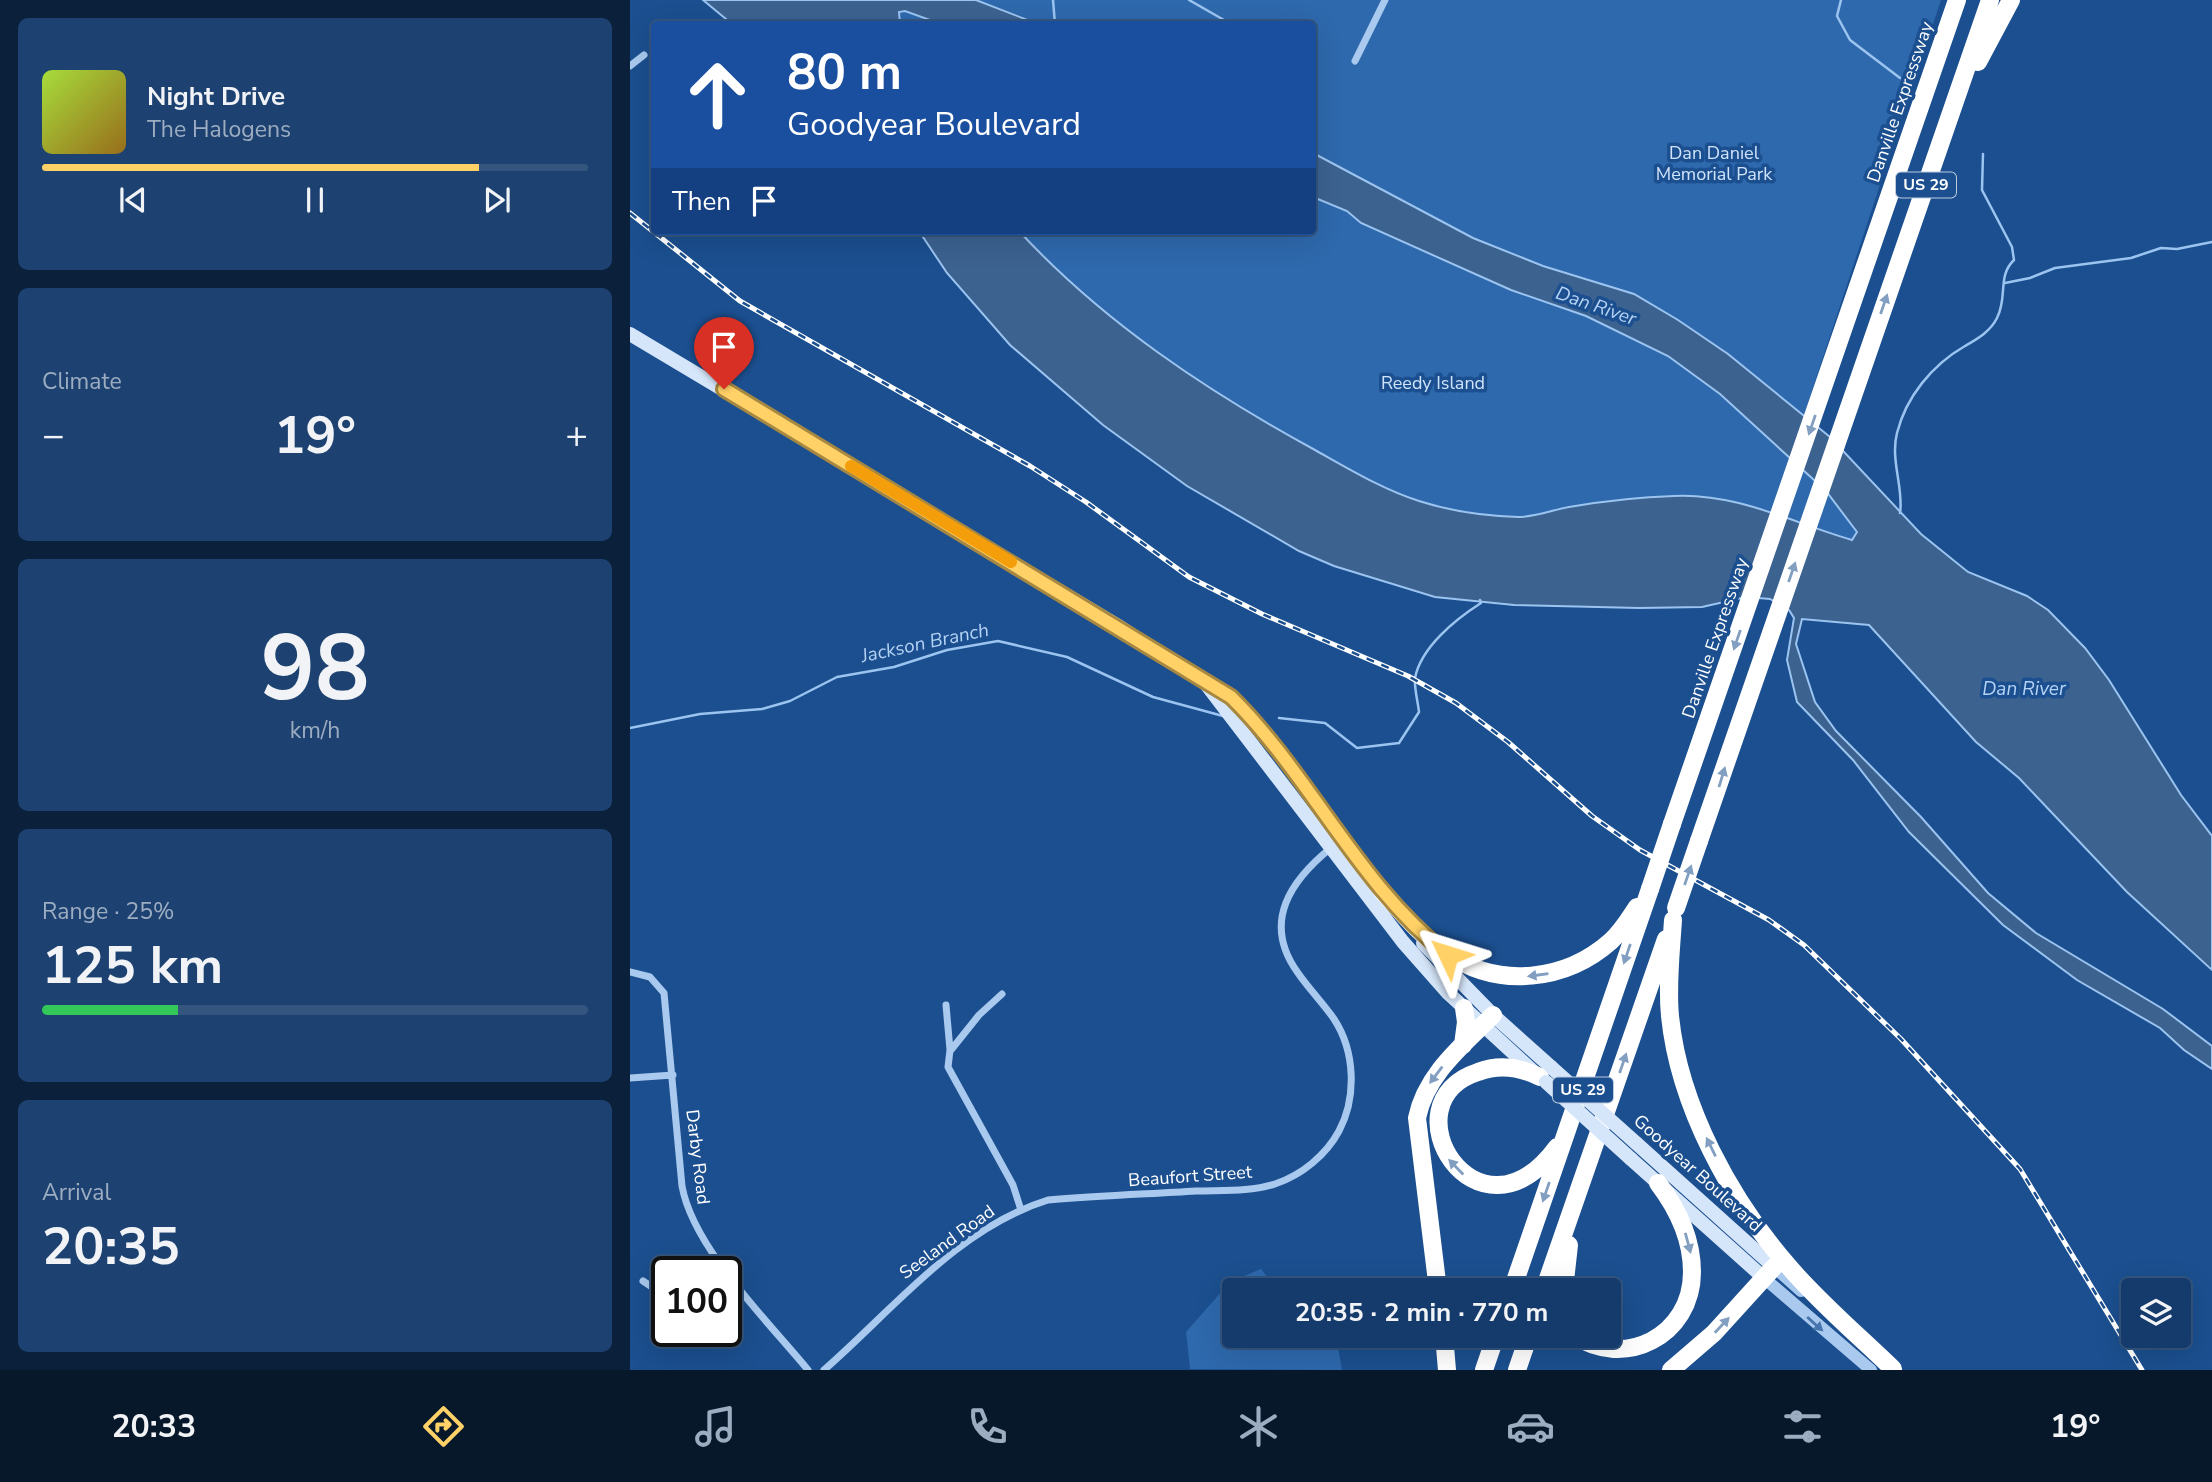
<!DOCTYPE html>
<html lang="en">
<head>
<meta charset="utf-8">
<style>
  :root { --surface:#143b6b; --page:#1d4271; --text:#f1f3f6; --muted:#9dadc1; --line:#33557e; --accent:#ffd166 }
  body { margin:0; font-family:"Nunito Sans",sans-serif; background:var(--page); color:var(--text); height:100vh; display:flex; flex-direction:column; font-size:26px; white-space:nowrap }
  * { box-sizing:border-box; margin:0 }
  p { font-size:23px; color:var(--muted) }
  .icon { flex:none; width:38px; height:38px; fill:none; stroke:currentColor; stroke-width:2; stroke-linecap:round; stroke-linejoin:round }
  .map { position:relative; flex:1; overflow:hidden }
  .details { display:flex; flex-direction:column; gap:18px; padding:18px; background:#0b203b; width:630px }
  .details>* { flex:none }
  .hud { position:absolute; left:21px; top:21px; width:665px; height:214px; border-radius:7px; box-shadow:0 7px 28px #0002,0 0 0 2px var(--line); background:#1a4fa0; color:#fff; overflow:hidden }
  .tools { position:absolute; left:1491px; top:1278px; display:grid; gap:14px }
  .tools a { display:grid; place-items:center; width:70px; height:70px; border-radius:7px; background:var(--surface); box-shadow:0 7px 28px #0002,0 0 0 2px var(--line); font-size:35px }
  .speed { position:absolute; left:21px; top:1256px; display:flex; gap:14px; font-size:35px; font-weight:700; text-align:center }
  .speed>* { display:grid; place-content:center; width:91px; height:91px; border-radius:50%; background:var(--surface); box-shadow:0 7px 28px #0002,0 0 0 2px var(--line); line-height:1 }
  .speed .limit { border:4px solid #111; border-radius:10px; background:#fff; color:#111 }
  .pin { position:absolute; display:grid; place-items:center; width:60px; height:60px; color:#fff; margin:-72px -30px; border-radius:50% 50% 50% 0; rotate:-45deg; box-shadow:0 0 7px #0007 }
  .pin .icon { rotate:45deg }
  .me { position:absolute; width:77px; margin:-38px; rotate:311deg; stroke-linejoin:round; filter:drop-shadow(0 0 5px #0008) }
  .turn { display:flex; align-items:center; gap:24px; height:147px; padding:0 21px; font-size:32px }
  .turn .icon { width:91px; height:91px; stroke-width:2.5 }
  .turn b { display:block; font-size:49px; line-height:60px }
  .then { display:flex; align-items:center; height:66px; padding:0 21px; background:#0003; gap:14px; font-size:26px }
  .big { font-size:52px; font-weight:700; line-height:1.1 }
  .details .card { flex:1; display:flex; flex-direction:column; justify-content:center; gap:10px; min-width:0; padding:0 24px; border-radius:10px; background:var(--page) }
  .details .dial { align-items:center; gap:0 }
  .dial b { font-size:91px; line-height:1 }
  .song { display:flex; align-items:center; gap:21px }
  .cover { width:84px; height:84px; border-radius:10px; background:linear-gradient(135deg,hsl(80 70% 55%),hsl(40 70% 35%)) }
  .played { height:7px; border-radius:4px; background:linear-gradient(90deg,var(--accent) 80%,var(--line) 80%) }
  .keys { display:flex; justify-content:space-around; direction:ltr }
  .heat { display:flex; justify-content:space-between; align-items:center; font-size:38px; direction:ltr }
  .charge { height:10px; border-radius:5px; background:linear-gradient(90deg,#34c759 25%,var(--line) 0) }
  .trip { position:absolute; left:592px; top:1278px; width:399px; height:70px; border-radius:7px; background:var(--surface); box-shadow:0 7px 28px #0002,0 0 0 2px var(--line); font-weight:700; line-height:70px; text-align:center }
  .menu { display:flex; height:112px; justify-content:space-around; align-items:center; background:#08182b; color:var(--muted) }
  .menu .icon { width:49px; height:49px }
  .menu .on { color:var(--accent) }
  .menu b { font-size:32px; color:var(--text) }
  main { display:flex; flex:1; min-height:0 }
  .map>svg:first-child { display:block }
  .green { fill:#2e69ad }
  .water { fill:#3c6290; stroke:#9cc4f0; stroke-width:2 }
  .lines { fill:none; stroke-linecap:round; stroke-linejoin:round }
  .stream { stroke:#9cc4f0; stroke-width:2.5 }
  .minor { stroke:#a9c9ee; stroke-width:7 }
  .tertiary { stroke:#a9c9ee; stroke-width:12 }
  .secondary { stroke:#d6e6fa; stroke-width:14 }
  .motorway { stroke:#fff; stroke-width:18 }
  .rail-casing { stroke:#fff; stroke-width:5 }
  .rail { stroke:#1b4f8f; stroke-width:2.5; stroke-dasharray:8; stroke-linecap:butt }
  .secondary-bridge { stroke:#d6e6fa; stroke-width:14 }
  .motorway-bridge { stroke:#fff; stroke-width:18 }
  .oneway { fill:#829ec1 }
  .oneway2 { fill:#4674ac }
  .route-casing { stroke:#a68842; stroke-width:18 }
  .route { stroke:#ffd166; stroke-width:12 }
  .slow { stroke:#f59e0b; stroke-width:12 }
  .labels { text-anchor:middle; dominant-baseline:central; stroke-width:7; stroke-linejoin:round; paint-order:stroke }
  .shield { fill:#1b4f8f; stroke:#bbcadd; stroke-width:2 }
  .shield-label { font-size:16px; font-weight:bold; fill:#fff }
  .street-label { font-size:18px; fill:#fff; stroke:#1b4f8f }
  .park-label { font-size:18px; fill:#cfe3fa; stroke:#1b4f8f }
  .water-label { font-size:19px; font-style:italic; fill:#b5d3f5; stroke:#1b4f8f }
</style>
</head>
<body>
<main>
<section class="details">
<div class="card">
<div class="song"><i class="cover"></i><div><b>Night Drive</b><p>The Halogens</p></div></div>
<div class="played"></div>
<div class="keys"><svg class="icon" aria-label="previous" viewBox="0 0 24 24"><path d="M18 5L8 12l10 7zM5 5v14"/></svg><svg class="icon" aria-label="pause" viewBox="0 0 24 24"><path d="M8 5v14M16 5v14"/></svg><svg class="icon" aria-label="next" viewBox="0 0 24 24"><path d="M6 5l10 7-10 7zM19 5v14"/></svg></div>
</div>
<div class="card"><p>Climate</p>
<div class="heat"><a>−</a><b class="big">19°</b><a>+</a></div>
</div>
<div class="card dial"><b>98</b><p>km/h</p></div>
<div class="card"><p>Range · 25%</p><b class="big">125 km</b><div class="charge"></div></div>
<div class="card"><p>Arrival</p><b class="big">20:35</b></div>
</section>
<div class="map">
<svg width="1582" height="1370" viewBox="0 0 1582 1370">
  <rect width="100%" height="100%" fill="#1b4f8f"/>
  <!-- green -->
  <path class="green" d="M348,0h963l-139,421 -313,-171 -176,-85 -1,-141h-270z
    M275,11l36,13h-41l-1,-12z
    M683,197l34,14 14,12 150,67 75,26 82,40 52,38 106,97 32,41 -6,9c-58,-19 -115,-48 -178,-45 -35,1 -70,6 -105,11 -17,3 -33,10 -52,10 -33,-1 -67,-6 -98,-16 -37,-12 -70,-32 -104,-51 -108,-59 -212,-128 -296,-219h293z
    M631,1269l11,14 23,7h-61v45h102l6,35 -152,-1 -4,-37 44,-50z"/>
  <!-- water -->
  <path class="water" d="M73,0h273l62,24h-97l-36,-13 -6,1 1,12h-168z
    M683,153l160,85 70,28 91,28 44,26 50,34 102,83 91,97 47,38 59,24 21,14 37,38 24,32 72,115 31,41v134l-85,-78 -108,-114 -43,-36 -107,-117 -67,-6 -6,25 19,58 21,29 85,86 67,76 48,40 127,76 49,37v23l-28,-19 -24,-22 -83,-48 -74,-55 -94,-93 -56,-72 -56,-58 -10,-42 7,-42 -5,-8 -19,-11 -24,-2 -44,10 -63,1 -125,-3 -79,-8 -101,-31 -35,-15 -112,-65 -84,-61 -93,-80 -63,-72 -28,-42h100c84,91 188,160 296,219 34,19 67,39 104,51 31,10 66,15 99,16 18,0 34,-7 51,-10 35,-6 70,-10 105,-11 64,-3 119,27 178,44l5,-8 -31,-41 -106,-97 -52,-38 -82,-40 -75,-26 -150,-67 -14,-12 -34,-14z"/>
  <g class="lines">
    <!-- stream -->
    <path class="stream" d="M423,0l2,24
      M559,0l42,24
      M1211,0l-4,16 13,24 50,38
      M1375,283l25,-5 25,-10 76,-10 30,-10 16,1 35,-7
      M1270,513c4,-24 -10,-53 -3,-80 9,-36 35,-68 68,-87 12,-7 25,-14 32,-28 11,-21 0,-42 17,-58l-2,-13 -30,-57 1,-36
      M649,718l46,5 32,25 42,-5 20,-31c-1,-10 -5,-24 -4,-34 6,-31 41,-59 66,-75l-1,-3
      M0,728l70,-14 62,-5 28,-8 47,-24 57,-10 53,-17 51,-9 69,16 86,40 70,19"/>
    <!-- minor -->
    <path class="minor" d="M725,61l30,-61
      M0,66l14,-11
      M0,972l20,5 14,16 18,193c11,62 86,135 126,184
      M316,1005l4,45 -2,17 65,118 8,25
      M321,1050l28,-35 23,-21
      M0,1078l43,-3
      M13,1281l24,16
      M194,1370c69,-60 133,-142 224,-170 49,-4 99,-6 148,-9 26,-1 54,1 79,-7 27,-9 51,-29 64,-53 18,-34 16,-80 -5,-112 -11,-16 -25,-30 -36,-46 -37,-51 -7,-93 34,-126"/>
    <!-- tertiary -->
    <path class="tertiary" d="M1144,1267l27,24
      M1134,1278l107,92"/>
    <!-- secondary -->
    <path class="secondary" d="M0,334l490,293 86,57 197,258 45,51 87,80
      M584,687l17,10 44,48 112,152
      M793,943l70,72 58,52
      M1006,1143l138,124
      M1001,1159l133,119"/>
    <!-- motorway -->
    <path class="motorway" d="M1348,62l33,-62
      M1042,824l285,-824
      M1069,841l291,-841
      M752,891c20,22 41,47 66,63 51,35 118,27 163,-13 11,-10 18,-22 26,-34
      M1043,920c-2,32 -6,64 -3,96 9,90 61,185 120,252 31,36 69,68 103,101
      M833,1045l3,-23 -2,-14
      M910,1077c-20,-10 -41,-13 -62,-5 -94,30 -1,183 79,75
      M808,1290l-21,-172c9,-44 46,-73 76,-103
      M882,1290l138,-401
      M914,1290l122,-351
      M934,1290l5,-45
      M814,1335l3,35
      M944,1335c50,35 118,1 118,-63 0,-33 -15,-64 -34,-89
      M854,1370l12,-35
      M887,1370l12,-35
      M1041,1370l43,-37 60,-66"/>
    <defs>
      <path id="rail" d="M0,213l110,88 290,165 56,36 103,75 73,37 146,62 48,27 52,39 84,74 48,34 129,70 35,25 97,94 119,130 122,201"/>
    </defs>
    <!-- rail casing -->
    <use href="#rail" class="rail-casing"/>
    <!-- rail -->
    <use href="#rail" class="rail"/>
    <!-- secondary-bridge -->
    <path class="secondary-bridge" d="M921,1067l85,76
      M916,1082l85,77"/>
    <!-- motorway-bridge -->
    <path class="motorway-bridge" d="M1020,889l22,-65
      M1046,908l23,-67"/>
  </g>
  <!-- one-way arrows -->
  <defs><path id="oneway-solid" d="M-6-.8H1V-3.2L6.5 0L1 3.2V.8H-6Z" transform="scale(1.75)"/></defs>
  <g class="oneway">
    <use href="#oneway-solid" transform="translate(1254 304) rotate(-71)"/>
    <use href="#oneway-solid" transform="translate(1182 425) rotate(109)"/>
    <use href="#oneway-solid" transform="translate(1162 572) rotate(-71)"/>
    <use href="#oneway-solid" transform="translate(1107 640) rotate(109)"/>
    <use href="#oneway-solid" transform="translate(1092 777) rotate(-73)"/>
    <use href="#oneway-solid" transform="translate(1058 875) rotate(-71)"/>
    <use href="#oneway-solid" transform="translate(997 954) rotate(109)"/>
    <use href="#oneway-solid" transform="translate(908 975) rotate(172)"/>
    <use href="#oneway-solid" transform="translate(993 1063) rotate(-71)"/>
    <use href="#oneway-solid" transform="translate(806 1075) rotate(127)"/>
    <use href="#oneway-solid" transform="translate(1081 1147) rotate(-116)"/>
    <use href="#oneway-solid" transform="translate(826 1167) rotate(-134)"/>
    <use href="#oneway-solid" transform="translate(916 1192) rotate(109)"/>
    <use href="#oneway-solid" transform="translate(1058 1243) rotate(75)"/>
    <use href="#oneway-solid" transform="translate(1092 1325) rotate(-47)"/>
  </g>
  <use class="oneway2" href="#oneway-solid" transform="translate(1185 1324) rotate(42)"/>
  <g class="lines">
    <defs>
      <path id="route" d="M94,389l507,308c80,79 127,188 217,258"/>
    </defs>
    <!-- route casing -->
    <use href="#route" class="route-casing"/>
    <!-- route -->
    <use href="#route" class="route"/>
    <!-- slow -->
    <path class="slow" d="M221,466l160,96"/>
  </g>
  <g class="labels">
    <!-- shield labels -->
    <g class="shield">
      <rect x="1266" y="172.5" width="60" height="25" rx="5"/>
      <rect x="923" y="1077.5" width="60" height="25" rx="5"/>
    </g>
    <g class="shield-label">
      <text x="1296" y="185">US 29</text>
      <text x="953" y="1090">US 29</text>
    </g>
    <!-- street labels -->
    <g class="street-label">
      <text transform="translate(1270 102) rotate(-71)">Danville Expressway</text>
      <text transform="translate(1085 638) rotate(-71)">Danville Expressway</text>
      <text transform="translate(68 1157) rotate(83)">Darby Road</text>
      <text transform="translate(1068 1173) rotate(42)">Goodyear Boulevard</text>
      <text transform="translate(560 1176) rotate(-4)">Beaufort Street</text>
      <text transform="translate(317 1242) rotate(-36)">Seeland Road</text>
    </g>
    <!-- park labels -->
    <g class="park-label">
      <text x="1084" y="153">Dan Daniel<tspan x="1084" dy="21">Memorial Park</tspan></text>
      <text x="803" y="383">Reedy Island</text>
    </g>
    <!-- water labels -->
    <g class="water-label">
      <text transform="translate(966 306) rotate(19)">Dan River</text>
      <text transform="translate(295 643) rotate(-12)">Jackson Branch</text>
      <text x="1394" y="689">Dan River</text>
    </g>
  </g>
</svg>
<div class="tools">
<a><svg class="icon" aria-label="layers" viewBox="0 0 24 24"><path d="M12 4l9 5-9 5-9-5zM3 14l9 5 9-5"/></svg></a>
</div>
<div class="speed"><div class="limit">100</div></div>
<div class="pin" style="left:94px;top:389px;background:#d93025"><svg class="icon" aria-label="arrive" viewBox="0 0 24 24"><path d="M6 21V4h12l-3 4 3 4H6"/></svg></div>
<svg class="me" style="left:818px;top:955px" viewBox="-20 -20 40 40"><path d="M0-17L14 15 0 8-14 15z" fill="#ffd166" stroke="#fff" stroke-width="4"/></svg>
<div class="trip">20:35 · 2 min · 770 m</div>
<div class="hud">
<div class="turn"><svg class="icon" aria-label="ahead" viewBox="0 0 24 24"><path d="M12 20V5M6 11l6-6 6 6"/></svg><div><b>80 m</b>Goodyear Boulevard</div></div>
<div class="then">Then<svg class="icon" aria-label="arrive" viewBox="0 0 24 24"><path d="M6 21V4h12l-3 4 3 4H6"/></svg></div>
</div>
</div>
</main>
<nav class="menu">
<b>20:33</b>
<svg class="icon on" aria-label="directions" viewBox="0 0 24 24"><path d="M12 3l9 9-9 9-9-9zM9 14v-3h6M13 9l2 2-2 2"/></svg>
<svg class="icon" aria-label="music" viewBox="0 0 24 24"><path d="M9 18V5l10-2v13"/><circle cx="6" cy="18" r="3"/><circle cx="16" cy="16" r="3"/></svg>
<svg class="icon" aria-label="phone" viewBox="0 0 24 24"><path d="M5 4h4l2 5-3 2q2 4 5 5l2-3 5 2v4C11 20 4 13 5 4z"/></svg>
<svg class="icon" aria-label="climate" viewBox="0 0 24 24"><path d="M12 3v18M4 7l16 10M4 17L20 7"/></svg>
<svg class="icon" aria-label="car" viewBox="0 0 24 24"><path d="M5 17H2v-5l4-1 3-4h7l3 4 3 1v5h-3M9 17h6M6 11h13"/><circle cx="7" cy="17" r="2"/><circle cx="17" cy="17" r="2"/></svg>
<svg class="icon" aria-label="filters" viewBox="0 0 24 24"><path d="M4 7h16M4 17h16"/><circle cx="9" cy="7" r="2"/><circle cx="15" cy="17" r="2"/></svg>
<b>19°</b>
</nav>
</body>
</html>
